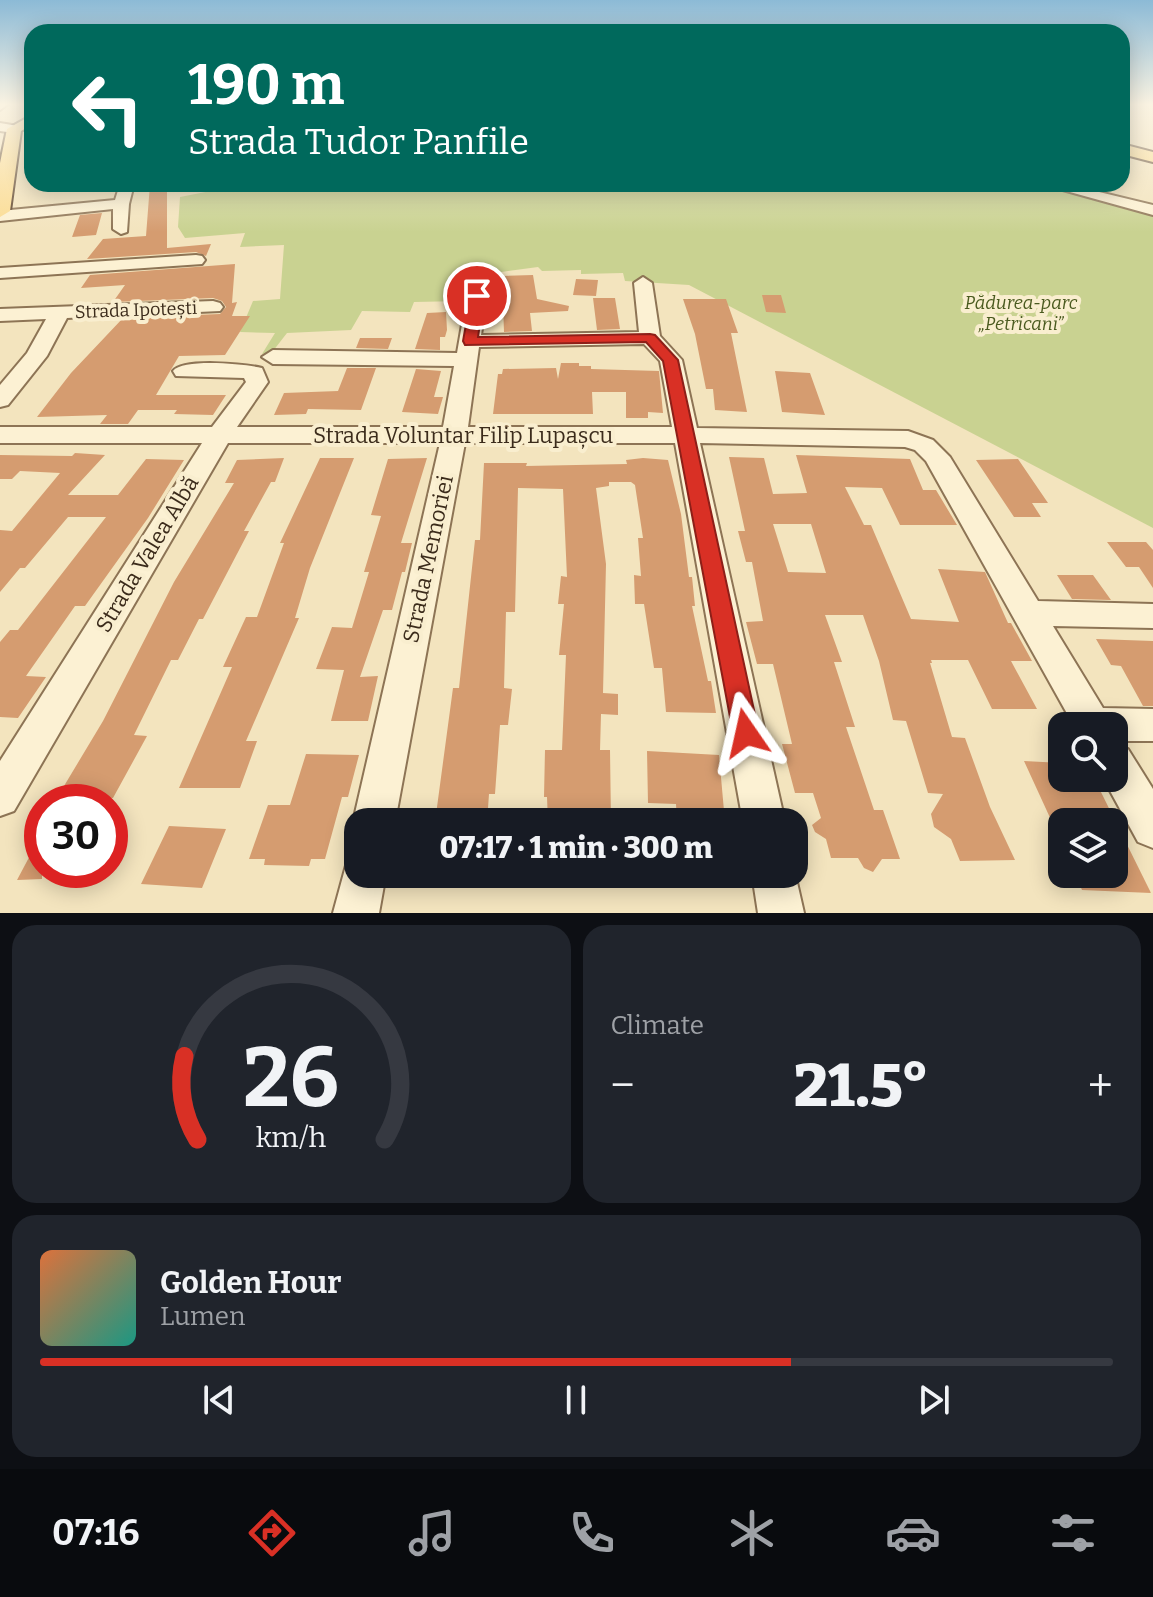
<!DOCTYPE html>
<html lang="en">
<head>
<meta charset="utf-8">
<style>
  :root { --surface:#171b24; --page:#20242c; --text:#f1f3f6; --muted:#9ea1a6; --line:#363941; --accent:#d93025 }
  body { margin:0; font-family:Bitter,serif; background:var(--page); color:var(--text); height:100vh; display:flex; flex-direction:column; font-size:30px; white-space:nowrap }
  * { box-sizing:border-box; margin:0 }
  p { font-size:26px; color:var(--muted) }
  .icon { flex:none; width:44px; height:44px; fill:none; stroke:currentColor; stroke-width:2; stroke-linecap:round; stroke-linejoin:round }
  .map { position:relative; height:913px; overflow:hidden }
  .side { display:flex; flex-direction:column; gap:12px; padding:12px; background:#0d0f14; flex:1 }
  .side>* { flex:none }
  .top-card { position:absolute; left:24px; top:24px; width:1106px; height:168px; border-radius:24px; box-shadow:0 4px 20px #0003; background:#00695c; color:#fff; overflow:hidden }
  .controls { position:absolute; left:1048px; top:712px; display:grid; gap:16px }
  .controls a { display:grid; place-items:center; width:80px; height:80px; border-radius:16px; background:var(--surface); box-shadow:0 4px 20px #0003; font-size:40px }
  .speed { position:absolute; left:24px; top:784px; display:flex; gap:16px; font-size:40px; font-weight:700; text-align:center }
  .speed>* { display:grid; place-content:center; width:104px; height:104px; border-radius:50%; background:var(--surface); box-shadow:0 4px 20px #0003; line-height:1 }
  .speed .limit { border:12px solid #d22; background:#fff; color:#111 }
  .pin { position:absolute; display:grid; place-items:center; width:68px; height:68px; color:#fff; margin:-34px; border:4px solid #fff; border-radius:50%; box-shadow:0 2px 8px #0007 }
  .me { position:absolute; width:88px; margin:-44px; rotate:349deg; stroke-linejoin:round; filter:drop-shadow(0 0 6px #0008) }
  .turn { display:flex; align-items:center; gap:28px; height:168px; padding:0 32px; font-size:36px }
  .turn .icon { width:104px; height:104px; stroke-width:2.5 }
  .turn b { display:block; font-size:56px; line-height:68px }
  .big { font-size:60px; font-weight:800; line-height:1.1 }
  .side .widget { flex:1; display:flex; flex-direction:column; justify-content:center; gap:12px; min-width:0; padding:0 28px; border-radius:24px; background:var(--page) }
  .side .dial { align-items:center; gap:0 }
  .dial svg { height:208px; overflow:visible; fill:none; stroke:var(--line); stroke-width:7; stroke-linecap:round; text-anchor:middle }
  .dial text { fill:var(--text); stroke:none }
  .song { display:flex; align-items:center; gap:24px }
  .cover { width:96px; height:96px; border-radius:12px; background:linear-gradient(135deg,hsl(20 70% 55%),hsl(170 70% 35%)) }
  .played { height:8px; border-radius:4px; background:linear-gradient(90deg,var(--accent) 70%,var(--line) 70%) }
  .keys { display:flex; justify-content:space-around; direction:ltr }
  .heat { display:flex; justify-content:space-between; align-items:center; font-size:44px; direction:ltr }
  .side .tiles { flex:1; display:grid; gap:12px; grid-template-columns:1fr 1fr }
  .widget:last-child { grid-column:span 2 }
  .trip { position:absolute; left:344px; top:808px; width:464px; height:80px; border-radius:24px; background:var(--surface); box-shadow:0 4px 20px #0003; font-weight:800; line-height:80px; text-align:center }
  .tab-bar { display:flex; height:128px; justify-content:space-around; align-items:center; background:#090b0e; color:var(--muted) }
  .tab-bar .icon { width:56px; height:56px }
  .tab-bar .on { color:var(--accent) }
  .tab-bar b { font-size:36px; color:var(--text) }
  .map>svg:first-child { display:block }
  .green { fill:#c9d291 }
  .building { fill:#d59c70; fill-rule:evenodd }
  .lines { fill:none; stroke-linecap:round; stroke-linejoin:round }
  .minor-casing { stroke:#8d7455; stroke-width:4 }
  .major-casing { stroke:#5a412a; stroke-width:4 }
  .minor { fill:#fcf1d3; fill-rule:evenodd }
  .major { fill:#fbdc92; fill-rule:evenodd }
  .route { fill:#d93025; stroke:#8d1f18; stroke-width:2 }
  .labels { text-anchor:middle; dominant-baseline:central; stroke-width:8; stroke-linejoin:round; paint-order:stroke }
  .far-park-label { font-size:18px; font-style:italic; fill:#4a5a1f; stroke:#f9eecf }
  .far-street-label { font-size:18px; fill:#3b2b1b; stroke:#f9eecf }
  .street-label { font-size:22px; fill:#3b2b1b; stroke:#f9eecf }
</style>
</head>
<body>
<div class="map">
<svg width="1153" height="913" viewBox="0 0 1153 913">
  <rect width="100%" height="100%" fill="#f3e4be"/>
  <!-- green -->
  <path class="green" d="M228,184h816l109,27v317l-464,-243 -64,-4 -2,-8 -42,1v-4l-39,1 -4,-4 -51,7 -5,10 -19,17 -49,1 -4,10 -48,-1 -11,19 -64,3 -14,18 -11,3 13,-21 -35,-1 13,-31 27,-2 4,-54 -44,2 5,-14 -60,5 -7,-11 2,-30 46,-9z"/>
  <!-- building -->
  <path class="building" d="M150,184h17v64l44,-4 -5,12 -10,-4 -109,7 16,-20 43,-3z
    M102,213l-6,22 -24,2 8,-22z
    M235,264l-3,39 5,-1 -5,14h18l-25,39 -46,1 -23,39h70l-13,20 -39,-1 3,-4h-39l-10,14h-28l7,-9 -70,2 34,-44 52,-55 97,-4 6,-7 -4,-6 -9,-3 -100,4 12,-17 -44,3 9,-13z
    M533,275l4,24 32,7 -1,5 -38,2 2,18 -28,1 -2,-56z
    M576,279l22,1 -2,16 -23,-1z
    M762,295h19l5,18 -20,-1z
    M593,298h22l5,31 -23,1z
    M683,299h43l12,34h-7l16,79 -32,-2 -2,-21h-7l-11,-55z
    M446,312l1,18 -2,7h-5v13l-25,-1 12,-36z
    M360,338h32l-4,11 -32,-1z
    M561,363h18v3h12v3l68,2 4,42 -15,-1v6h-22v-26h-34l1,22h-100l5,-40h4l1,-5 53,-1 2,11z
    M347,368h29l-15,42 -53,-1 -2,5 -32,1 10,-22 54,-2z
    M416,369l25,2 -7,26h9l-5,17 -36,-2z
    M775,371l35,2 15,42 -43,-3z
    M75,453l30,2 -37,40h50l28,-36 38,1 -36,58 -63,88h-10l-49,70 20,1 -28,41 -18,-1v-75l10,-12h8l88,-113h-38l-43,51h-5l-20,24v-62l12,1 48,-58 -40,-2 -8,8h-12v-24l72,1z
    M796,455l114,4 13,31h13l21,35h-57l-18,-37 -37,-1 19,38h7l40,94 48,3 -21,-53 47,3 23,51h3l21,38h-21l26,48h-45l-24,-49h-37l1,3h-2l22,74 13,1 25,69 25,53 -55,1 -9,-22 -17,-12 -3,-13 12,-20 -15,-1 -22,-72 -13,-1 -14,-59 -16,-46h-38l17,47h-8l21,65h-9l28,83h9l17,49h-18l-9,13 -9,-4 -6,-10h-27l-5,-19 -11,-7 -3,-7 9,-7 -8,-25h-18l-13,-49h10l-19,-80h-16l-11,-42 17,-1 -11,-59h-6l-8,-31h7l-16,-74 35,1 9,36 34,-1zM773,524h38l15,49 -38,-1z
    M284,458l-9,24h-4l-27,49h5l-46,88h-4l-21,41h-7l-37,75 13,1 -34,62 -55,-2 45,-75 71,-139 60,-99h-9l12,-23z
    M320,458h34l-44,110 -15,50h4l-53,123h11l-17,47h-61l53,-121h-9l23,-50h11l27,-74h-4z
    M427,458l-26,85h11l-7,29h-3l-10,38h-9l-23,67 18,-1 -10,45h-37l13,-51 -28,-1 16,-42 20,1 17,-56h-5l17,-56 -10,-1 17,-56z
    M643,458l25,2 13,54 8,63h3l3,29h-3l16,75h3l5,32 -50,-1 -4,-44h-8l-10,-64h-9l-1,-29 7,1 -3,-38h5l-8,-53 -4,-3h-22v4l-13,2 10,76 -3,129 15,1v21l-17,-1 -1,36h10l1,72h-63l-1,-25h-3l1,-47h17l4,-95h-7l5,-51h-6l3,-28 6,1 -4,-88 -45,-1 -3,124h-9l-2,76 8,1 -4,36h-8l-5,69h-6l-2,28h-52l18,-134h6l16,-148h5l4,-77h43l-1,3 101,-2 -1,-4z
    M1018,459l30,44h-16l9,14h-27l-38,-57z
    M1107,542h39l7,8v38l-14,-21h-13z
    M1057,575h36l18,25 -39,-1z
    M1096,639l57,2v65h-10l-22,-40 -10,-1z
    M647,751l72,4 6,67h-48l-1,-18 -28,-1z
    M306,754l53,1 -11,42h-6l-17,62h-14l-2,7 -45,-1 1,-6h-16l19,-54h22z
    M1024,761l38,2v15h32l57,115 -69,-3 -7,-16h39v-52h-62z
    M169,826l57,3 -24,59 -61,-4z
    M42,833v46l-25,1z"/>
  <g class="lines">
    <defs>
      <path id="minor" d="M0,104h8l-8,6z
        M0,123l18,3 2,3 -6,4 -14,-2z
        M120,184h14l-5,20 -2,28 -6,2 -8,-5v-20l-113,12v-10l115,-11z
        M1041,184h25l87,21v10z
        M196,255l6,1 3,4 -3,4 -202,14v-10z
        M643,277l9,6 8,53 22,24 15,68 211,3 25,9 17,17 88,144 115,3v24l-100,-2 50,82 50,1v32h-39v-15h-40l-148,-265 -11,-11 -10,-3 -205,-4 85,379h-42l-68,-379h-210l-70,379h-37v11l-5,-11 87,-379h-212l-214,368 -14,5v-55l202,-318h-202v-16h212l34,-45 -2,-4 -68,-2 -3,-5c10,-13 72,-7 89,-3l6,14 -31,45h206l11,-61 -181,-2 -11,-7 11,-7 184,3 10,-57 10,-6 10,6 -6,39 158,-3 -5,-49zM644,344l16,17 12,66h-204l11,-80z
        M213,301l7,2 3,4 -3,4 -153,7 -20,38 -39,49 -8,2v-22l27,-32 19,-34 -46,2v-12z
        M1114,743l14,6 25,40v59l-15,-6 -35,-64h11z
        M358,855v19h28l-7,39h-46l15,-55z
        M794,869l10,44h-46l-6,-39h42z"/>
      <path id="major" d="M32,115v10l-11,6 -11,80 -10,6v-54l7,-34z
        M1122,144l31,8v10l-31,-8z"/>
    </defs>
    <!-- minor casing -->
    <use href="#minor" class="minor-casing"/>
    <!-- major casing -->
    <use href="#major" class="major-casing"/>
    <!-- minor -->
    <use href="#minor" class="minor"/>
    <!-- major -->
    <use href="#major" class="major"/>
  </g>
  <!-- sky -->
  <linearGradient id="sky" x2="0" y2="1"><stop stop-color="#8cbad6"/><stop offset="0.45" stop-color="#faf3e2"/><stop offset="1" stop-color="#faf3e2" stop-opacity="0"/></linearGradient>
  <rect width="1153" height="232" fill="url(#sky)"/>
  <!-- route -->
  <path class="route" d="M477,292l7,4 -6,41 172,-3 5,1 23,25 81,373 -4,8 -9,3 -9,-3 -4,-8 -70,-372 -17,-19 -181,3 -2,-4 8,-45z"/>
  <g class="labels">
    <!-- far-park labels -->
    <g class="far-park-label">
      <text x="1021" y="303">Pădurea-parc<tspan x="1021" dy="21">„Petricani”</tspan></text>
    </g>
    <!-- far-street labels -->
    <g class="far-street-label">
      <text transform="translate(136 310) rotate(-2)">Strada Ipotești</text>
    </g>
    <!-- street labels -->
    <g class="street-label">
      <text x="463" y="435">Strada Voluntar Filip Lupașcu</text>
      <text transform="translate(147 554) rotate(-59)">Strada Valea Albă</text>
      <text transform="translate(428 559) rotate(-78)">Strada Memoriei</text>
    </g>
  </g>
</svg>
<div class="controls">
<a><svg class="icon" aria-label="search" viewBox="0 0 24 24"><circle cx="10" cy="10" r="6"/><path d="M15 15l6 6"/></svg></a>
<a><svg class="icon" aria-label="layers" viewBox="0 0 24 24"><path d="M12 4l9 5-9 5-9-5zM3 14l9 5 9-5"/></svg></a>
</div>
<div class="speed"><div class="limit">30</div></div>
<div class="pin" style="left:477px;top:296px;background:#d93025"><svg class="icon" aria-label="arrive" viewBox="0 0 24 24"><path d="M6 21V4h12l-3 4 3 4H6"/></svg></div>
<svg class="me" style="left:746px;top:733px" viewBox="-20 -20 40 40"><path d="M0-17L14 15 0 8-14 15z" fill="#d93025" stroke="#fff" stroke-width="4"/></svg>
<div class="trip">07:17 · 1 min · 300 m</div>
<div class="top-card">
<div class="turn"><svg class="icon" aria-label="left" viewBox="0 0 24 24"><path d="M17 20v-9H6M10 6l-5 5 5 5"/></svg><div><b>190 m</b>Strada Tudor Panfile</div></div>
</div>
</div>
<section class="side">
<div class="tiles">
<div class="widget dial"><svg viewBox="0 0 100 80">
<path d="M14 69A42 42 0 1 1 86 69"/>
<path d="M14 69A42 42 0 0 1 9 37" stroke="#d93025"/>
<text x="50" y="56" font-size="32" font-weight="700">26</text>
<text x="50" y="72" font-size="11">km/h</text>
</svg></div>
<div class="widget"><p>Climate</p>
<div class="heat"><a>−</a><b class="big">21.5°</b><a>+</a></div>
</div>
<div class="widget">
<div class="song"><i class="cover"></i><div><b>Golden Hour</b><p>Lumen</p></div></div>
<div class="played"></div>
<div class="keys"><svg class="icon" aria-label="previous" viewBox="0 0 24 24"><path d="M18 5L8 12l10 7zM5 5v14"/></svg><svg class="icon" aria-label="pause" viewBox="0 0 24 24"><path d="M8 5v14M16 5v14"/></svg><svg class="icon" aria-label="next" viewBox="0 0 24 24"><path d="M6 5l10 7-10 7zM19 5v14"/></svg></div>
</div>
</div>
</section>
<nav class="tab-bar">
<b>07:16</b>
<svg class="icon on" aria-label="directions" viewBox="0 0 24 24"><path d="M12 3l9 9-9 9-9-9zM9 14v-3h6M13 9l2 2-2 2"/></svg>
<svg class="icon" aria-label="music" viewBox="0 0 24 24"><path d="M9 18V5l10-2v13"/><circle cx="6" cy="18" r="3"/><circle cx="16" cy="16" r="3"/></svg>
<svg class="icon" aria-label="phone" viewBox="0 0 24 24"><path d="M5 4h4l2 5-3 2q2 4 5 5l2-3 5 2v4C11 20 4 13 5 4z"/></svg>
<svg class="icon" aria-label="climate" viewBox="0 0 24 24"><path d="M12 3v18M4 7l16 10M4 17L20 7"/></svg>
<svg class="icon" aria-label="car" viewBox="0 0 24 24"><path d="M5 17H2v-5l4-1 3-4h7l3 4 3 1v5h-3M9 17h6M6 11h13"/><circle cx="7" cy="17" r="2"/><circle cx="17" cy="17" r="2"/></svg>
<svg class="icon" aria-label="filters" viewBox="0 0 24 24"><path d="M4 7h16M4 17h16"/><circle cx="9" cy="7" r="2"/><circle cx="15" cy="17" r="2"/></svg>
</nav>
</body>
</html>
